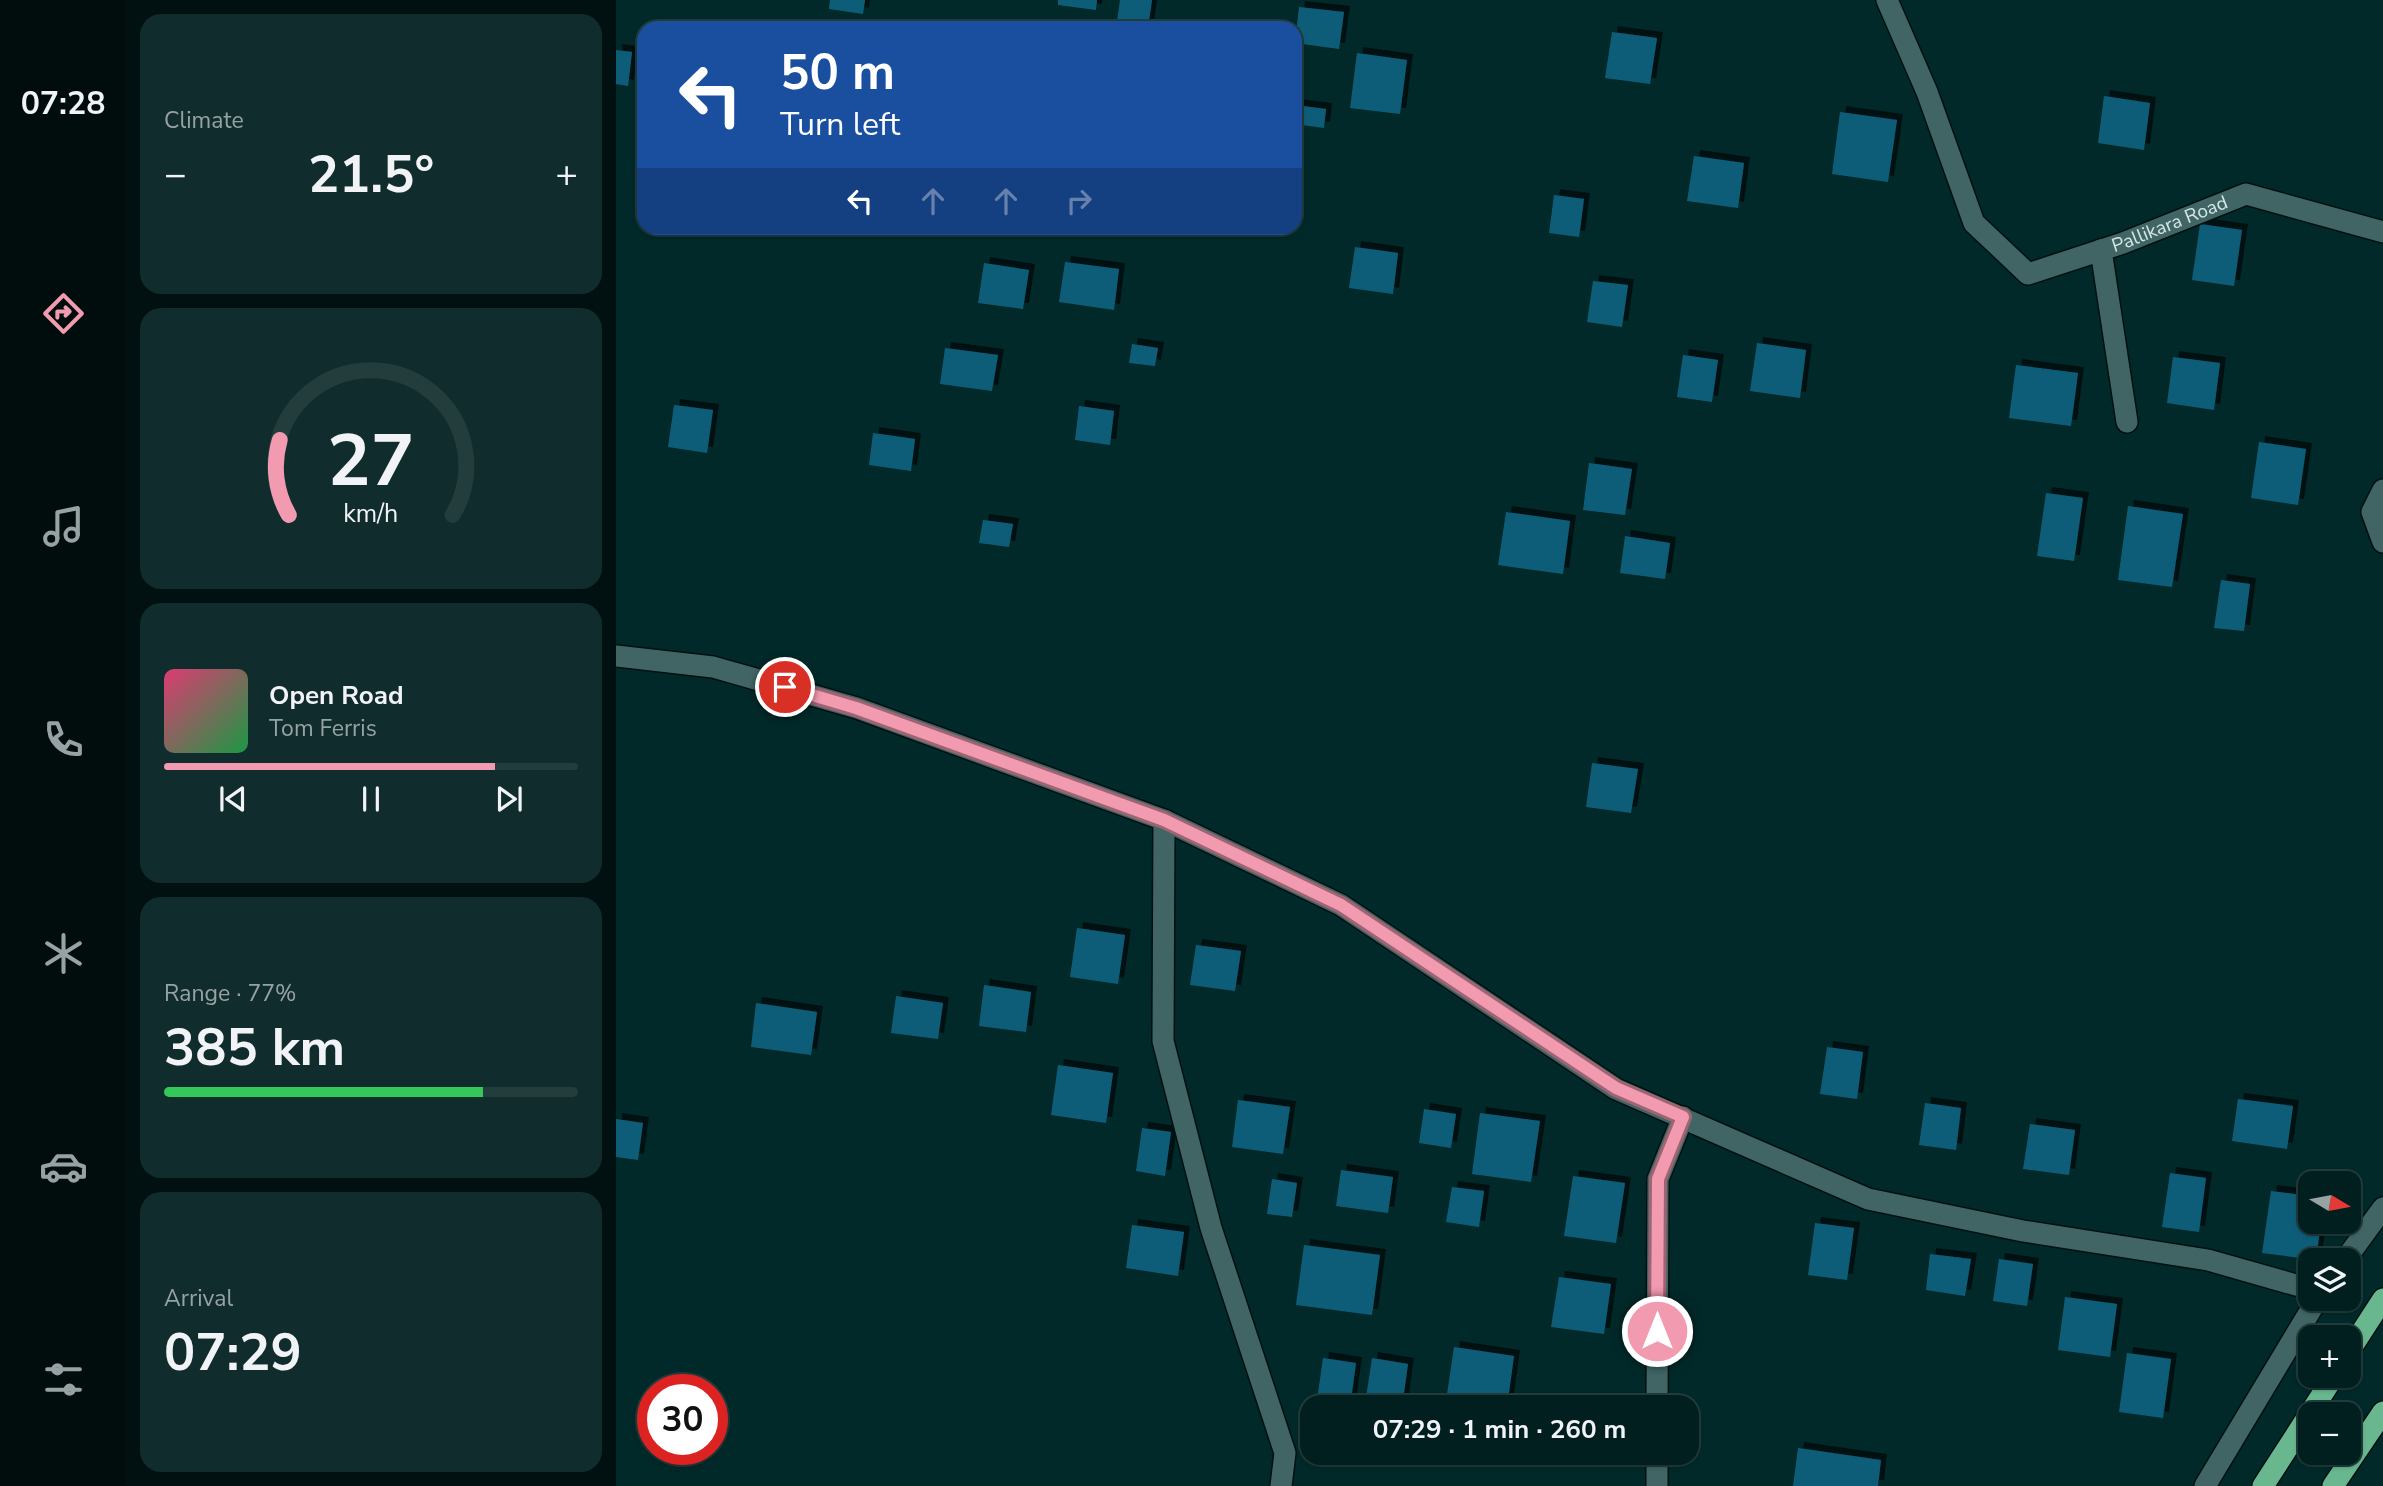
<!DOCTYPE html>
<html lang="en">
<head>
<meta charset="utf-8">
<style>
  :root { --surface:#021f1f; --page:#102c2c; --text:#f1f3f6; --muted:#96a2a4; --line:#233d3d; --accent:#f19ab0 }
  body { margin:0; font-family:"Nunito Sans",sans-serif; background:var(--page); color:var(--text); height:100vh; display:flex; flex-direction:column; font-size:26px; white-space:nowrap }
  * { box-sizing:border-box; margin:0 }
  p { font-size:23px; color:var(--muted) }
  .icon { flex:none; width:38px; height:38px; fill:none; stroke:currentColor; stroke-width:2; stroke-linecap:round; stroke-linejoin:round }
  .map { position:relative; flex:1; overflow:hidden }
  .details { display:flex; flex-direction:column; gap:14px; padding:14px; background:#011111; width:490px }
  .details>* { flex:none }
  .banner { position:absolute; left:21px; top:21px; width:665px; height:214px; border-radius:21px; box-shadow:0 2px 5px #0004,0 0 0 2px var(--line); background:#1a4fa0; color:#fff; overflow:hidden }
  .needle { width:46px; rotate:100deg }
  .controls { position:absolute; left:1682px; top:1171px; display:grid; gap:14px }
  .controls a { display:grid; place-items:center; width:63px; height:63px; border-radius:14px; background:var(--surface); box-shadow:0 2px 5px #0004,0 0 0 2px var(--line); font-size:35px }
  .speed { position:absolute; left:21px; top:1374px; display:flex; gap:14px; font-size:35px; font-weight:700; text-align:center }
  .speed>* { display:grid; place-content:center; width:91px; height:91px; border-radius:50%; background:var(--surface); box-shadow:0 2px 5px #0004,0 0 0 2px var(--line); line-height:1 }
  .speed .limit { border:10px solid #d22; background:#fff; color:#111 }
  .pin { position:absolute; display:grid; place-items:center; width:60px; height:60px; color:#fff; margin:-30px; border:4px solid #fff; border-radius:50%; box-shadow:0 2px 7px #0007 }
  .me { position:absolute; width:77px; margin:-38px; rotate:0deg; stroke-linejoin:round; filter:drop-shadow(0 0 5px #0008) }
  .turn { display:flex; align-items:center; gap:24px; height:147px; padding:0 28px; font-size:32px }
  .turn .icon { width:91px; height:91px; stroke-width:2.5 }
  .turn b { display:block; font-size:49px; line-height:60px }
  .lanes { display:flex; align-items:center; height:66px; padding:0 28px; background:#0003; justify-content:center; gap:35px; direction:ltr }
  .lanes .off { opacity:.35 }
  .big { font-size:52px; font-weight:700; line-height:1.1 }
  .details .tile { flex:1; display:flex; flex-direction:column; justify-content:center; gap:10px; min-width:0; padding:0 24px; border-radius:21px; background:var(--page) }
  .details .dial { align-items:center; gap:0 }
  .dial svg { height:182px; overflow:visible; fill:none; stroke:var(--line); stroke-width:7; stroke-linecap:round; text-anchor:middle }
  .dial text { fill:var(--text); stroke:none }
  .song { display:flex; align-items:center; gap:21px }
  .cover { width:84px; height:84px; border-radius:10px; background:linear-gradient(135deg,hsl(340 70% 55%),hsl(140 70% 35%)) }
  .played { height:7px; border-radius:4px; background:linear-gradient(90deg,var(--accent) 80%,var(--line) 80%) }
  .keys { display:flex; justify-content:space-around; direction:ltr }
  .heat { display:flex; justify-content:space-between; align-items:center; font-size:38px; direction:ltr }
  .charge { height:10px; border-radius:5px; background:linear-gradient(90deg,#34c759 77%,var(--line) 0) }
  .trip { position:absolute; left:684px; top:1395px; width:399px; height:70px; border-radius:21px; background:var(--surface); box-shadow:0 2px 5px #0004,0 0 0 2px var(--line); font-weight:700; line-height:70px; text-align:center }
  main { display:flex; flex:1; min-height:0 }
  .tabs { display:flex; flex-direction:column; width:126px; justify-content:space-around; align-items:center; background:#010c0c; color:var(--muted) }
  .tabs .icon { width:49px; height:49px }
  .tabs .current { color:var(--accent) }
  .tabs b { font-size:32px; color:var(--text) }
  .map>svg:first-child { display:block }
  .building { fill:#0c5d79; filter:url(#shadow) }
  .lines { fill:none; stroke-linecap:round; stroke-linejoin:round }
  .minor-casing { stroke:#011; stroke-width:24 }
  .highway-casing { stroke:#011; stroke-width:24 }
  .minor { stroke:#416565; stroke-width:21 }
  .highway { stroke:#68b78f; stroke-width:21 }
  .route-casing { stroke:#9d6472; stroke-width:18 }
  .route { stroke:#f19ab0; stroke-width:12 }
  .labels { text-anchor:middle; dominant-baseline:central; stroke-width:7; stroke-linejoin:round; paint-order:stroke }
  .street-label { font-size:19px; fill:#d4e7e7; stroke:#022929 }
</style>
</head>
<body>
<main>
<nav class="tabs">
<b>07:28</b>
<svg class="icon current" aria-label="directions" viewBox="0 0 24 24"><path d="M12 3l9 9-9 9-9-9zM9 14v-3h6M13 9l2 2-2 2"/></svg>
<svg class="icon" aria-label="music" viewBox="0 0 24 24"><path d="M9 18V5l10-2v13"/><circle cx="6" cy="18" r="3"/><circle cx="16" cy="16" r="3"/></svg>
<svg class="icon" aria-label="phone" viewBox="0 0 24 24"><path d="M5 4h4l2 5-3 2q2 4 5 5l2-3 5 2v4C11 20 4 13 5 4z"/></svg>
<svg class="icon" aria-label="climate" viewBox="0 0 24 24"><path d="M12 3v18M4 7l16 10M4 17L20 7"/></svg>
<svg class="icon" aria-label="car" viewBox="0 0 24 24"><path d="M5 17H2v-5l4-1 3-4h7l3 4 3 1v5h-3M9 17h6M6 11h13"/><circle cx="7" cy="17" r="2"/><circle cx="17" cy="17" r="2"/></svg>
<svg class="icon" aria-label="filters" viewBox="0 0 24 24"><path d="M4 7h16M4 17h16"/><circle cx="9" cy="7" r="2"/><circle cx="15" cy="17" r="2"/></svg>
</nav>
<section class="details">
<div class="tile"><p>Climate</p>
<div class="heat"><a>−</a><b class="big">21.5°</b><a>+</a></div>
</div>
<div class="tile dial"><svg viewBox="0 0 100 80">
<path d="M14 69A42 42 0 1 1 86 69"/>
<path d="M14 69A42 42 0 0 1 10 36" stroke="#f19ab0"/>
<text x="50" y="56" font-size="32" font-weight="700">27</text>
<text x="50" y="72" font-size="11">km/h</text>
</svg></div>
<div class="tile">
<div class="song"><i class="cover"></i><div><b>Open Road</b><p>Tom Ferris</p></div></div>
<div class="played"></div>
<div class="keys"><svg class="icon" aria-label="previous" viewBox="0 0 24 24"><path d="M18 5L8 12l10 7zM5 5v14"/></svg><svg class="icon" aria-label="pause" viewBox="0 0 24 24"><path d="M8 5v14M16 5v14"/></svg><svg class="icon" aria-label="next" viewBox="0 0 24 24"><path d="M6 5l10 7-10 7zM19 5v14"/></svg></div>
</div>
<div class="tile"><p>Range · 77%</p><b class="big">385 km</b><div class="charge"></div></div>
<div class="tile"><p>Arrival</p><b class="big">07:29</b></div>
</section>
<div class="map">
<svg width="1767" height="1486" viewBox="0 0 1767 1486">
  <defs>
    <filter id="shadow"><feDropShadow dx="6" dy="-6" stdDeviation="0" flood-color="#0009"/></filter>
  </defs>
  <rect width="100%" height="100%" fill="#022929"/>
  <!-- building -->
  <path class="building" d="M214,0h35l-2,14 -34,-5z
    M442,0h39l-1,10 -38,-5z
    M504,0h32l-4,28h-32z
    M683,7l45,5 -5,37 -44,-6z
    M996,32l45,6 -7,46 -45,-6z
    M0,50l16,2 -4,34 -12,-2z
    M741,53l50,7 -7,54 -50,-6z
    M1488,96l46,7 -6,47 -46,-7z
    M679,105l31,4 -2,19 -29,-4z
    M1224,112l57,8 -9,62 -56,-8z
    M1078,156l50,7 -6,45 -51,-7z
    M938,195l30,4 -5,38 -30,-4z
    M1584,224l42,6 -8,56 -42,-6z
    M739,247l43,6 -5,41 -44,-6z
    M449,262l54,7 -5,41 -55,-8z
    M368,263l45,7 -6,39 -45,-6z
    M977,281l35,4 -6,42 -35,-5z
    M1141,343l49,7 -6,48 -50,-7z
    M516,344l26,4 -3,18 -26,-3z
    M329,348l53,7 -6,36 -52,-7z
    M1067,355l35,5 -6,42 -35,-5z
    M1557,357l47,6 -6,47 -47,-7z
    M1400,365l62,8 -7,53 -62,-8z
    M58,405l39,5 -6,43 -39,-6z
    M463,406l35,5 -4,34 -35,-5z
    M257,433l42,6 -4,32 -42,-6z
    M1643,442l47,7 -8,56 -47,-7z
    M973,463l43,6 -7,46 -42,-5z
    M1430,493l37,5 -9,63 -37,-5z
    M1512,506l55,8 -11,73 -54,-7z
    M890,512l64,9 -7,53 -65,-9z
    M367,520l30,4 -4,23 -30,-4z
    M1009,536l45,7 -5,36 -45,-6z
    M1605,580l29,4 -6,47 -30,-3z
    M976,763l46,6 -7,44 -45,-6z
    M461,928l48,7 -7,49 -48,-7z
    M580,945l45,6 -6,40 -45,-6z
    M368,985l47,7 -5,40 -47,-6z
    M280,996l47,7 -5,36 -47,-6z
    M140,1003l61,9 -6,43 -60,-8z
    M1211,1047l36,5 -6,47 -37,-5z
    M442,1065l55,8 -7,50 -55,-8z
    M1622,1099l55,7 -6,43 -55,-8z
    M622,1100l52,7 -7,47 -51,-7z
    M1309,1103l36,5 -5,42 -37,-5z
    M808,1109l32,5 -5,34 -32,-5z
    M864,1113l60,8 -9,61 -59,-8z
    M0,1119l27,4 -5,37 -22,-3z
    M1414,1124l45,6 -6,45 -46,-6z
    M526,1128l29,4 -6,44 -29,-5z
    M725,1170l52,7 -5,36 -52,-7z
    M1554,1173l36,5 -7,54 -37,-5z
    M957,1176l52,7 -9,60 -52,-7z
    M656,1179l25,4 -5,34 -25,-3z
    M836,1187l32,4 -5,36 -33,-5z
    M1655,1191l39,5v26h11l-5,38 -54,-7z
    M1199,1223l39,5 -7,52 -39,-5z
    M516,1225l52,7 -6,44 -52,-8z
    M688,1245l76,10 -8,60 -76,-10z
    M1314,1254l41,5 -6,37 -39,-6z
    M1383,1259l34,5 -6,42 -34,-5z
    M943,1277l52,7 -7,50 -53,-7z
    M1449,1297l52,7 -7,53 -52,-7z
    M838,1347l60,9 -7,51 -61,-6z
    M1511,1353l44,6 -8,59 -44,-6z
    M707,1358l33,5 -6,44h-34z
    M756,1358l36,6 -6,43 -37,-3z
    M1182,1448l83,12 -3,26h-85z"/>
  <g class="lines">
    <defs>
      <g id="minor">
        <path id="s1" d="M1271,0l40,92 47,131 54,51 95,-31 123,-49 137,38"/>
        <path d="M1485,250l26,172"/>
        <path d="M1767,490l-11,22 11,30"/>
        <path d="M0,656l97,11 144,41 307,112 177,85 275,184 252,110 155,32 185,29 102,29"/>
        <path d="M548,820l-1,221 48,187 74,225 -4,33"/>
        <path d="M1729,1260l38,-52"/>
        <path d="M1041,1407l1,-228 25,-62"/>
        <path d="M1041,1486v-34"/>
        <path d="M1589,1486l113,-188"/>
      </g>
      <path id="highway" d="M1732,1353l35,-54
        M1647,1486l71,-110
        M1717,1486l50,-74"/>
    </defs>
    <!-- minor casing -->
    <use href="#minor" class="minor-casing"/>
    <!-- highway casing -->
    <use href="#highway" class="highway-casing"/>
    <!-- minor -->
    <use href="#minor" class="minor"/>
    <!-- highway -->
    <use href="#highway" class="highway"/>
  </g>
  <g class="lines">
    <defs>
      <path id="route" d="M169,687l71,21 308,112 152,73 25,12 275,183 67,29 -25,62 -1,152"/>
    </defs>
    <!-- route casing -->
    <use href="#route" class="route-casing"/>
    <!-- route -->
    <use href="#route" class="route"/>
  </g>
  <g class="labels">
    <!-- street labels -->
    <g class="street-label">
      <text stroke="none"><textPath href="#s1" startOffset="464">Pallikara Road</textPath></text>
    </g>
  </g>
</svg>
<div class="controls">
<a><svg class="needle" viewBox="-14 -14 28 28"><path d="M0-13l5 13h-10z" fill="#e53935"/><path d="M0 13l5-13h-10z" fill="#96a2a4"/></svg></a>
<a><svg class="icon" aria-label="layers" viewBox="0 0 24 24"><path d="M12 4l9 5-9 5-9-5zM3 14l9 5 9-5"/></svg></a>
<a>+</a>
<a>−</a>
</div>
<div class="speed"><div class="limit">30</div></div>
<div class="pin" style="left:169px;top:687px;background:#d93025"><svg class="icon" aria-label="arrive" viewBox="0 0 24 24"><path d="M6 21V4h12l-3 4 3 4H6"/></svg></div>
<svg class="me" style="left:1041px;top:1331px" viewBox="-20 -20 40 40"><circle r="17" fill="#f19ab0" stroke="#fff" stroke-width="3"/><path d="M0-11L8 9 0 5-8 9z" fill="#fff"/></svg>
<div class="trip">07:29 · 1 min · 260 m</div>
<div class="banner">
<div class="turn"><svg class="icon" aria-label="left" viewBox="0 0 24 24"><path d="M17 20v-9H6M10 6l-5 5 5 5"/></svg><div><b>50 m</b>Turn left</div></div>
<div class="lanes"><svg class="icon" aria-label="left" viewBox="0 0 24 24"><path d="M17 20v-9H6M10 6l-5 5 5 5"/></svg><svg class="icon off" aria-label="ahead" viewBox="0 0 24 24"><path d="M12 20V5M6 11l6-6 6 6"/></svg><svg class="icon off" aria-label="ahead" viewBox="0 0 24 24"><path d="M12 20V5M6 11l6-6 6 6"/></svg><svg class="icon off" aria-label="right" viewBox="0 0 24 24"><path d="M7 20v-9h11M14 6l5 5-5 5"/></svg></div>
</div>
</div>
</main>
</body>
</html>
